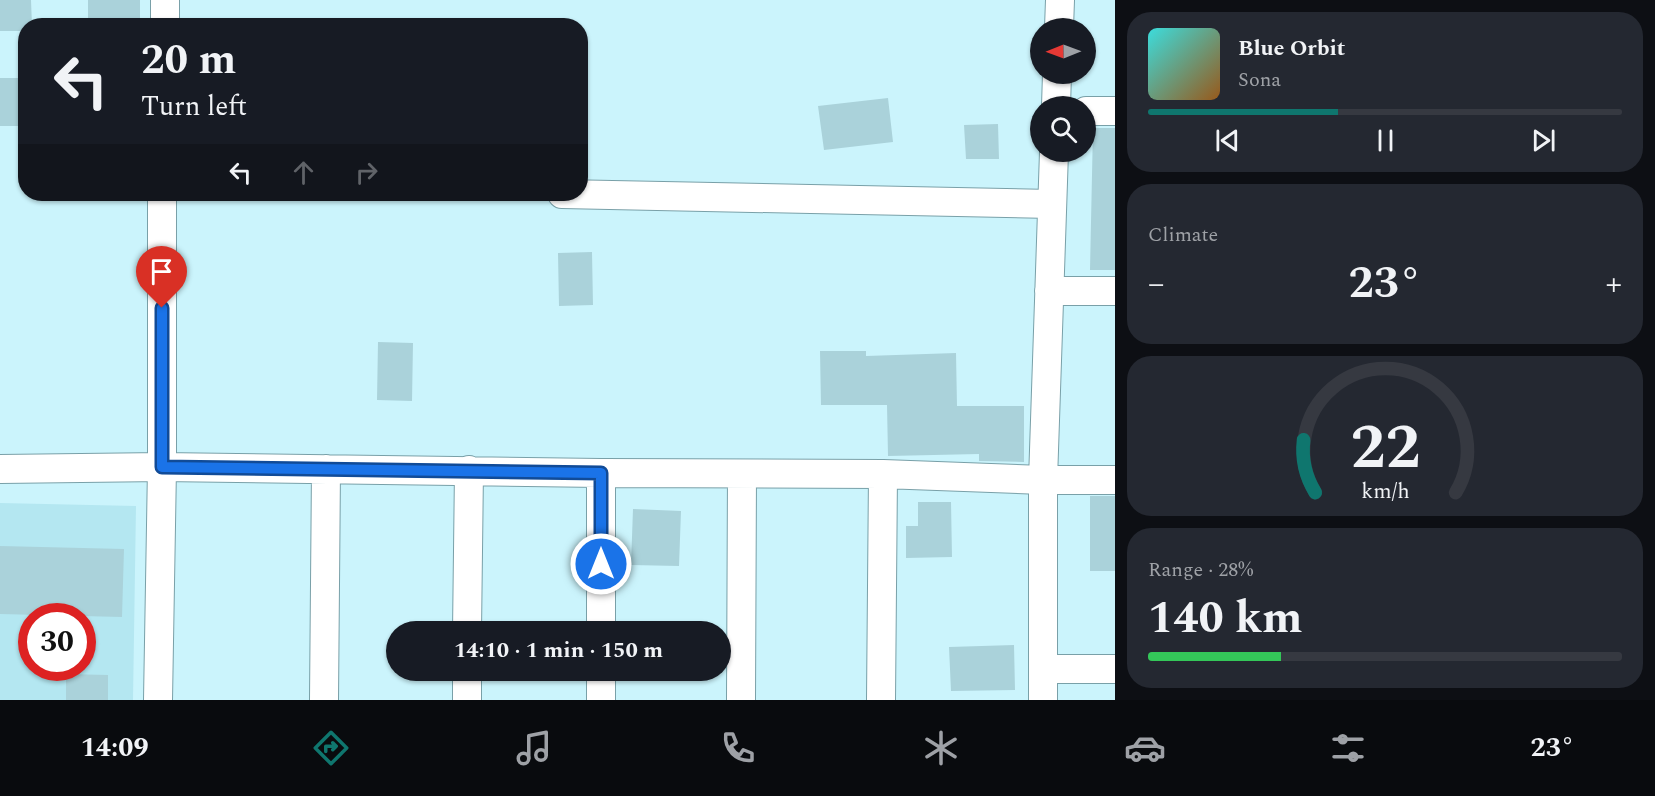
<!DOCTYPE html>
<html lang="en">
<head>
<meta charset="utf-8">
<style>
  :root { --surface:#171b24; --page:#242831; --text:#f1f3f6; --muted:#9ea1a6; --line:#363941; --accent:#0f766e }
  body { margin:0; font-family:Spectral,serif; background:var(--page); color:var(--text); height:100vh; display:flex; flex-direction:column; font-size:22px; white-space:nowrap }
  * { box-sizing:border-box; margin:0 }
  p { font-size:20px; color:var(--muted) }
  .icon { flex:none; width:33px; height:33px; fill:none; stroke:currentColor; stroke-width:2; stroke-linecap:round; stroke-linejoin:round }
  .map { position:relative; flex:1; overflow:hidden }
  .drawer { display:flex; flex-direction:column; gap:12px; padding:12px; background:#0d0f14; width:540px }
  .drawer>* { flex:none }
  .guide { position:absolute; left:18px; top:18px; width:570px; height:183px; border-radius:24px; box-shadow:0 2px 4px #0004; background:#171b24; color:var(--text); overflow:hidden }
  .needle { width:39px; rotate:269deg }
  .fabs { position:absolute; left:1030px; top:18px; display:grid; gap:12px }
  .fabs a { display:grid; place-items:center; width:66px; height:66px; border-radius:50%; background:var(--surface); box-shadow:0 2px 4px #0004; font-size:30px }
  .speed { position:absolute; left:18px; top:603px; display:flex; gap:12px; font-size:30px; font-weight:700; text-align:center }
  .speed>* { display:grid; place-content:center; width:78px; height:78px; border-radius:50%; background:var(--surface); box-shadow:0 2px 4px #0004; line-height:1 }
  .speed .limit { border:9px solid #d22; background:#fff; color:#111 }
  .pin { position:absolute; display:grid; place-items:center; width:51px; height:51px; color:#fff; margin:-62px -26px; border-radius:50% 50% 50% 0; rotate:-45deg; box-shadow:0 0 6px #0007 }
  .pin .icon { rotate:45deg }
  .me { position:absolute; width:66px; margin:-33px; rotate:0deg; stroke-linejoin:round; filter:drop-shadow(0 0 4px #0008) }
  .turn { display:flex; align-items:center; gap:21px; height:126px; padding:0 24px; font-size:27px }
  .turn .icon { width:78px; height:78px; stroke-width:2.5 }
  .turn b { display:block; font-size:42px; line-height:51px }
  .lanes { display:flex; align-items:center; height:57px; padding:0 24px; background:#0003; justify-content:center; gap:30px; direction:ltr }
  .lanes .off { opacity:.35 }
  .big { font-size:45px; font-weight:700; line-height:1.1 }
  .drawer .tile { flex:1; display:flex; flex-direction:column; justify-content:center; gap:9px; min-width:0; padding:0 21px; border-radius:24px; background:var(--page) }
  .drawer .dial { align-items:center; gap:0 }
  .dial svg { height:156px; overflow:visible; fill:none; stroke:var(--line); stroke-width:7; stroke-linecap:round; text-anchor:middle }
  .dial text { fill:var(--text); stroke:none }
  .song { display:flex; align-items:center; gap:18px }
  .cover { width:72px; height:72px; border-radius:9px; background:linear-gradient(135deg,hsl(180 70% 55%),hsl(30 70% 35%)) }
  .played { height:6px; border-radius:3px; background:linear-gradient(90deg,var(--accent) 40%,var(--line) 40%) }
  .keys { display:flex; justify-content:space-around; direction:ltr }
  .heat { display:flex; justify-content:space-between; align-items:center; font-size:33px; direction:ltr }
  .charge { height:9px; border-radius:4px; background:linear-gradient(90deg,#34c759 28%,var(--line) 0) }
  .trip { position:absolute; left:386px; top:621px; width:345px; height:60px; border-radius:30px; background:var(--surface); box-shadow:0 2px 4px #0004; font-weight:700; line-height:60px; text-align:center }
  .dock { display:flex; height:96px; justify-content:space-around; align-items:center; background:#090b0e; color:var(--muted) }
  .dock .icon { width:42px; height:42px }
  .dock .current { color:var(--accent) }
  .dock b { font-size:27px; color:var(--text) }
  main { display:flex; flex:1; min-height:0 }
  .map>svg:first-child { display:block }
  .built { fill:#b4e7f1; fill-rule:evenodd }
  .building { fill:#aad2da }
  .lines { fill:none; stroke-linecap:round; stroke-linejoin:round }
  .minor-casing { stroke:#79a0a8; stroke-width:30 }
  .minor { stroke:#fff; stroke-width:28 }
  .route-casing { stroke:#114b97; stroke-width:15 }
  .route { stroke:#1a73e8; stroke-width:10 }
</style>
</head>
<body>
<main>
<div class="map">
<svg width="1115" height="700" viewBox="0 0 1115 700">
  <rect width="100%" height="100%" fill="#cbf4fc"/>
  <!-- built -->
  <path class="built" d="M0,503l136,3 -3,194h-133zM32,616h50v52h-50z"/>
  <!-- building -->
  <path class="building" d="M0,0h31l1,26h-6v5h-26z
    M88,0h52v26h-52z
    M0,78h26v48h-26z
    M888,98l5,44 -69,8 -6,-44z
    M998,124l1,35h-33l-2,-34z
    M1093,128h22v142h-25z
    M592,252l1,53 -34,1 -1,-53z
    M378,342l35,1 -1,58 -35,-1z
    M820,351h46v5l90,-3 1,53h67v56l-45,-1v-7l-91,2 -1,-51h-66z
    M1090,496h25v75h-25z
    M918,502h33l1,55 -46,1v-32h12z
    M633,509l48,2 -2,55 -48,-1z
    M0,546l124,3 -2,68 -122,-3z
    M1014,645l1,45 -64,1 -2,-44z
    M66,674l42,1v25h-42z"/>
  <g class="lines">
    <defs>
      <path id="minor" d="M165,26v-26
        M1059,28l1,-28
        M1056,106l1,-32
        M1086,111h29
        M562,194l490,10
        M1049,291h66
        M0,469l162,-2 439,6 282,1 160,6h72
        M467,632l2,-162
        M601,632v-159
        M1044,669h71
        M158,700l4,-233v-273
        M324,700l2,-231
        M467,700v-30
        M601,700v-30
        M741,700l1,-226
        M881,700l2,-226
        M1043,700v-220l11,-328"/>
    </defs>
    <!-- minor casing -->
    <use href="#minor" class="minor-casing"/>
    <!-- minor -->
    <use href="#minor" class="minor"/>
  </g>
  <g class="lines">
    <defs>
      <path id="route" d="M162,308v159l439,6v91"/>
    </defs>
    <!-- route casing -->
    <use href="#route" class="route-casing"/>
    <!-- route -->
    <use href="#route" class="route"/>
  </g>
</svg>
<div class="fabs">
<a><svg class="needle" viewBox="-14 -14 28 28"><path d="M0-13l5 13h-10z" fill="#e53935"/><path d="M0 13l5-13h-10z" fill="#9ea1a6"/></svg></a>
<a><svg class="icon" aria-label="search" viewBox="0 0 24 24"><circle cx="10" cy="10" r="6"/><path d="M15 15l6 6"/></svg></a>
</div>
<div class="speed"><div class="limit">30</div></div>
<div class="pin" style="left:162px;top:308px;background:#d93025"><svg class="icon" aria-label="arrive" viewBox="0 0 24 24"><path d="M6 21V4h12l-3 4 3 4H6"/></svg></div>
<svg class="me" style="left:601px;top:564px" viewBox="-20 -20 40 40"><circle r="17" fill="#1a73e8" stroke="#fff" stroke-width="3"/><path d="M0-11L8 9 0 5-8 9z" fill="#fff"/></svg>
<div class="trip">14:10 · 1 min · 150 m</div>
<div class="guide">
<div class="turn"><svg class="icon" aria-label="left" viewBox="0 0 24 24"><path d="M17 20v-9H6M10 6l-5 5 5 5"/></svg><div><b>20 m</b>Turn left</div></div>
<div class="lanes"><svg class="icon" aria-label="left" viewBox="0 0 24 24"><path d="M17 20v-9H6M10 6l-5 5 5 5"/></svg><svg class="icon off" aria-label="ahead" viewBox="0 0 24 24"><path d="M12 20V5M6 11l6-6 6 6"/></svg><svg class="icon off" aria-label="right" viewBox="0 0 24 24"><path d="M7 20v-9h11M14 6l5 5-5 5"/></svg></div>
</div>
</div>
<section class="drawer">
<div class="tile">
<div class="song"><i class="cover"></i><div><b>Blue Orbit</b><p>Sona</p></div></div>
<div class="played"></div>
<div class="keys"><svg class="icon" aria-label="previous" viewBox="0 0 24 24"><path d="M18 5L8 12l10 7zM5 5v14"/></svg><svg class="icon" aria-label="pause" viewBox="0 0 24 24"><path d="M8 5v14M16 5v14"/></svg><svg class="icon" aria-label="next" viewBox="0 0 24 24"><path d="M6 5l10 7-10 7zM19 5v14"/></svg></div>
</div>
<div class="tile"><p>Climate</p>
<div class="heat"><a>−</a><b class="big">23°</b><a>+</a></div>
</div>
<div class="tile dial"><svg viewBox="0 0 100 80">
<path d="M14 69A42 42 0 1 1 86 69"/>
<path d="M14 69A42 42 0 0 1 8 42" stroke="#0f766e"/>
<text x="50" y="56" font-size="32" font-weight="700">22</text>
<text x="50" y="72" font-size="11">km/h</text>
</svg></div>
<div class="tile"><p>Range · 28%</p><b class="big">140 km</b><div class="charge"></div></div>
</section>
</main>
<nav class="dock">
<b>14:09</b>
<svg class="icon current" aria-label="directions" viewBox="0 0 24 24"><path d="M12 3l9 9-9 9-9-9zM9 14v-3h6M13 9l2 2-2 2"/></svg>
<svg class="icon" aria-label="music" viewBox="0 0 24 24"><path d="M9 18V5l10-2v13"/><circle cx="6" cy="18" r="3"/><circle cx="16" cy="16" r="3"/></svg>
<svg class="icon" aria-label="phone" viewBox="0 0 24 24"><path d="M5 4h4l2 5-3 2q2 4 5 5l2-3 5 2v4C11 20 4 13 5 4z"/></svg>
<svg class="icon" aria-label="climate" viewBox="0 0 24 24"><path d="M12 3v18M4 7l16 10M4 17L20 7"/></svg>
<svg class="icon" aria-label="car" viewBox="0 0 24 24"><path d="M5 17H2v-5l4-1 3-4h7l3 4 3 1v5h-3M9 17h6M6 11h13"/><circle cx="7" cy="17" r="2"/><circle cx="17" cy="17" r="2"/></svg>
<svg class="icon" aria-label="filters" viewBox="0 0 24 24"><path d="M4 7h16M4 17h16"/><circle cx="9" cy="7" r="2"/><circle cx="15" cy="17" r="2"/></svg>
<b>23°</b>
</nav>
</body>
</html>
